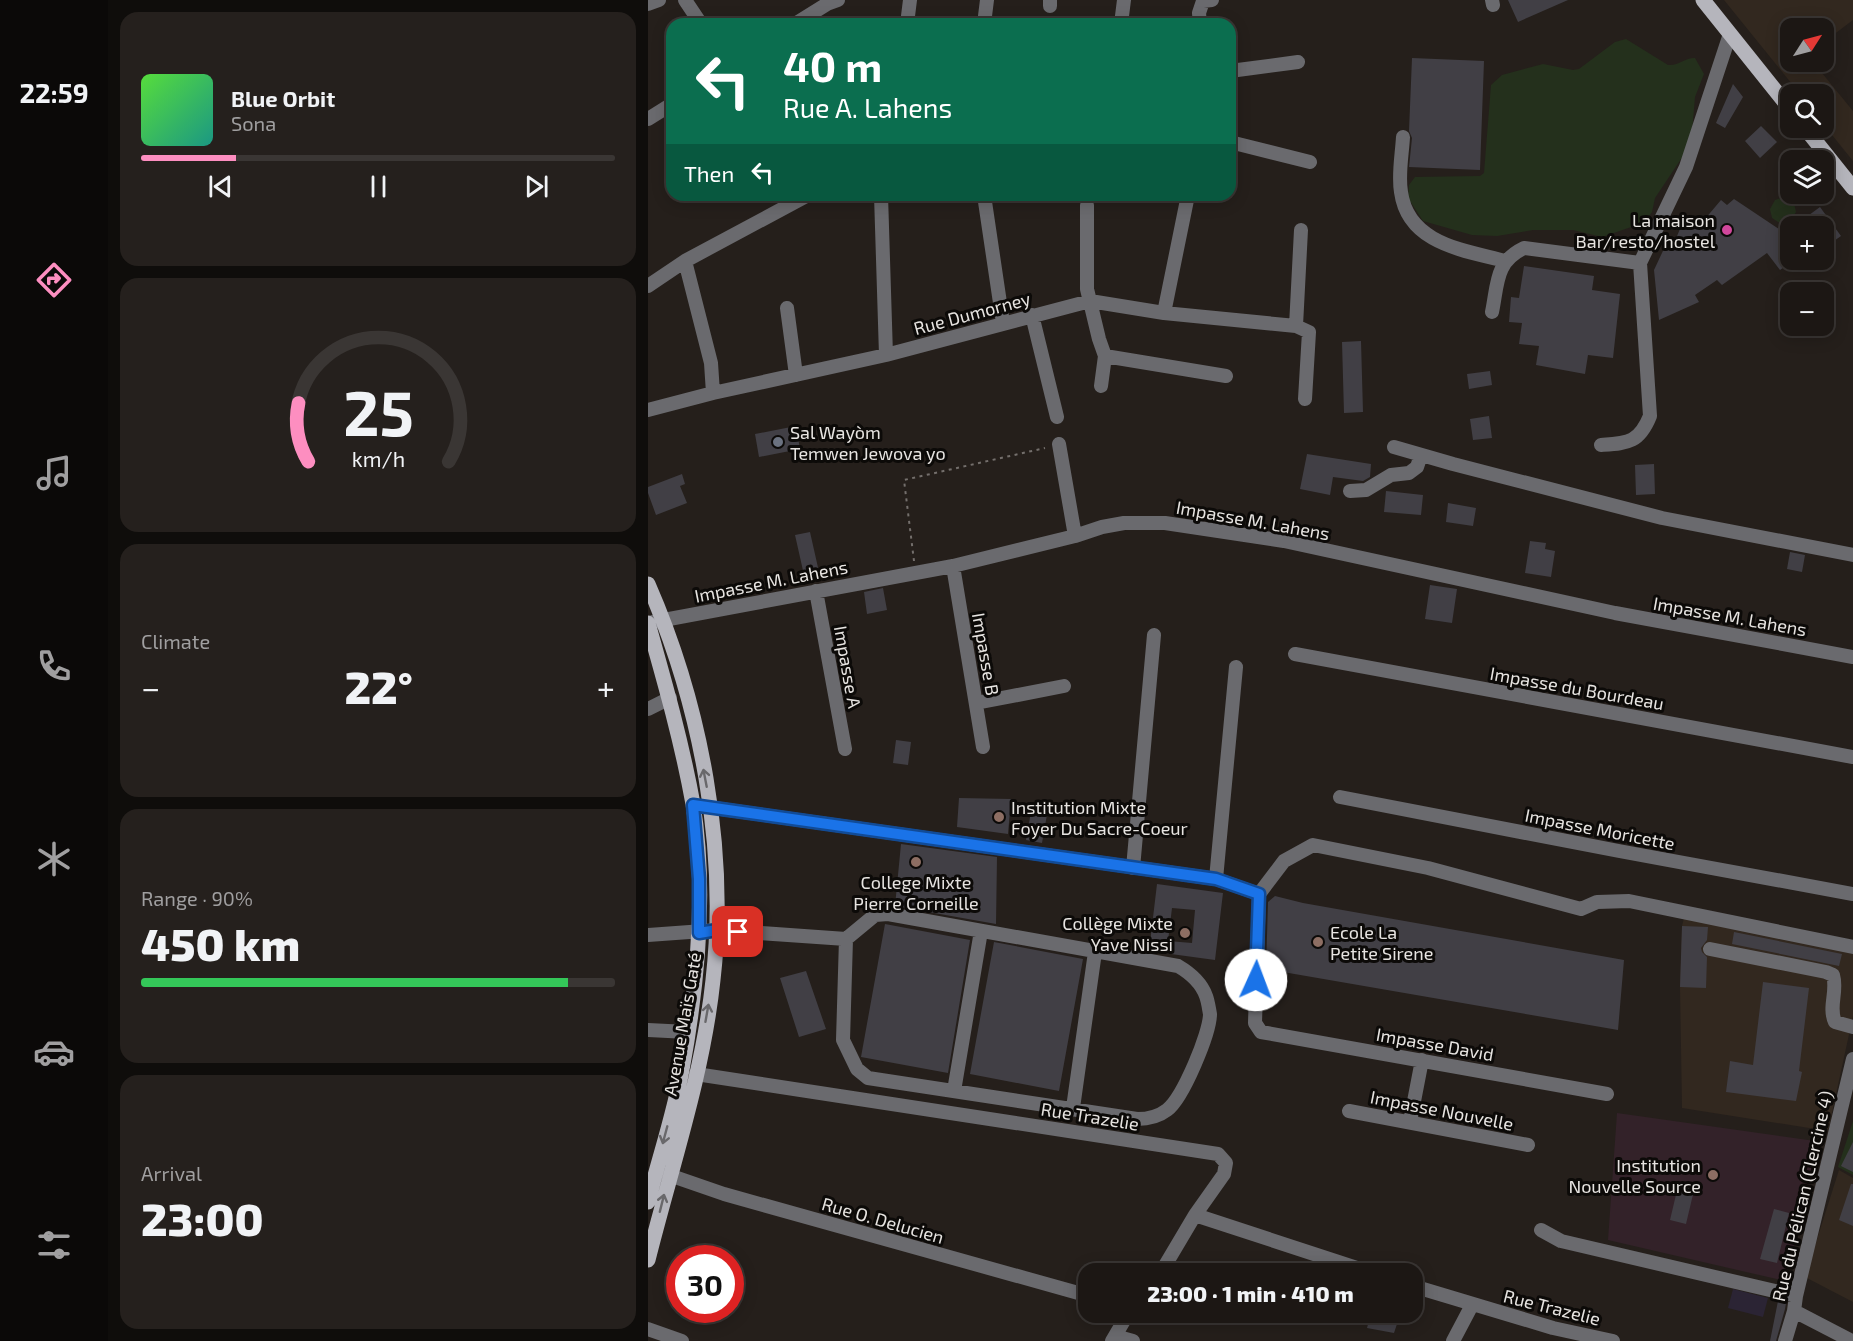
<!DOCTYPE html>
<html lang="en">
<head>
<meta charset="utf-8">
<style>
  :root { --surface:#1c1714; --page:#25201d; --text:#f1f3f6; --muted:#a09fa0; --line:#3a3634; --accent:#fd8ec0 }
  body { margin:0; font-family:"Exo 2",sans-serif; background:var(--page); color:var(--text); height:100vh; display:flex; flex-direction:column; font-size:22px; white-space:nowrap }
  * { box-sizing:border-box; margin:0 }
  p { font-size:20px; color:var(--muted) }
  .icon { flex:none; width:33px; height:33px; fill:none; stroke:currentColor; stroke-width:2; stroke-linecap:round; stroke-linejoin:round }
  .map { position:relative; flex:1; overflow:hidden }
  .details { display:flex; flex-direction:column; gap:12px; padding:12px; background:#0f0d0b; width:540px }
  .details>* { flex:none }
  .top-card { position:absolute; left:18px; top:18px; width:570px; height:183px; border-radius:18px; box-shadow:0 3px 15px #0003,0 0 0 2px var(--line); background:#0b6e4f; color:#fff; overflow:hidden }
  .needle { width:39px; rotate:54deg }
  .tools { position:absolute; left:1132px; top:18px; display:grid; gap:12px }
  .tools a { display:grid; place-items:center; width:54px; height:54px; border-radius:12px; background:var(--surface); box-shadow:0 3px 15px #0003,0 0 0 2px var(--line); font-size:30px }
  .speed { position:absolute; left:18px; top:1245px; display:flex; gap:12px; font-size:30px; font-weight:700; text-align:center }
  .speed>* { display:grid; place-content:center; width:78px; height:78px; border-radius:50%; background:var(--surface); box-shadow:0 3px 15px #0003,0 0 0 2px var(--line); line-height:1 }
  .speed .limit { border:9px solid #d22; background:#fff; color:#111 }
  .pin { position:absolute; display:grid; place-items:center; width:51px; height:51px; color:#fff; margin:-26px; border-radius:12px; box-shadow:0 3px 9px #0006 }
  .me { position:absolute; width:66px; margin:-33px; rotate:2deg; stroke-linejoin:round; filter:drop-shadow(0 0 4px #0008) }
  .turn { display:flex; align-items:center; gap:21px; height:126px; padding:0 18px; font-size:27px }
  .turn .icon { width:78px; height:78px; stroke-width:2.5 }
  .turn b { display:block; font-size:42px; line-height:51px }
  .then { display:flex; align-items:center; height:57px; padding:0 18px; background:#0003; gap:12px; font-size:22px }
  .big { font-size:45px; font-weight:800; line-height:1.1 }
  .details .tile { flex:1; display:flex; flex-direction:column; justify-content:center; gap:9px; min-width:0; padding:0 21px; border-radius:18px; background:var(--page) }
  .details .dial { align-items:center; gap:0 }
  .dial svg { height:156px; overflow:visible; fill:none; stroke:var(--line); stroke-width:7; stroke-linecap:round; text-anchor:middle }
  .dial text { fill:var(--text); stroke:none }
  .song { display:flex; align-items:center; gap:18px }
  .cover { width:72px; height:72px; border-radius:9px; background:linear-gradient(135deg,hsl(110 70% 55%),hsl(170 70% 35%)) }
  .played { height:6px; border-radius:3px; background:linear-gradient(90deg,var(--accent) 20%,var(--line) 20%) }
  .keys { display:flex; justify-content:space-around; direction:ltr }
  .heat { display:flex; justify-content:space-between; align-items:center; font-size:33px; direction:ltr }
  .charge { height:9px; border-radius:4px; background:linear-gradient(90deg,#34c759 90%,var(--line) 0) }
  .trip { position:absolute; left:430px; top:1263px; width:345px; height:60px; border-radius:18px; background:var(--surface); box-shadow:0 3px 15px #0003,0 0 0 2px var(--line); font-weight:800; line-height:60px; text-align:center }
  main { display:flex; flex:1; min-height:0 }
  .menu { display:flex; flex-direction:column; width:108px; justify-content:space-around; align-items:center; background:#0b0908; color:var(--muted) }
  .menu .icon { width:42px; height:42px }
  .menu .selected { color:var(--accent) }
  .menu b { font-size:27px; color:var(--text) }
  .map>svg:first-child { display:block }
  .commercial { fill:#2b2434 }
  .built { fill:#32281f }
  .education { fill:#332229 }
  .green { fill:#24301c }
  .building { fill:#413f45; fill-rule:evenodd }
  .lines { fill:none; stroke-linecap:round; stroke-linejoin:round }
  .path { stroke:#746f6c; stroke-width:2; stroke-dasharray:3 4.5; stroke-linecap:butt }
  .minor { stroke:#6a6a6e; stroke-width:14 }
  .major { stroke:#b5b5bc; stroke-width:15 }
  .oneway { stroke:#69686b }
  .route-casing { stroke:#114b97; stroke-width:15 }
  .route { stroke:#1a73e8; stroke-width:10 }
  .hotel-dot { fill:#d1479c; stroke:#0c0a08; stroke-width:2 }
  .worship-dot { fill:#6b7280; stroke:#0c0a08; stroke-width:2 }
  .education-dot { fill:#8d6e63; stroke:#0c0a08; stroke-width:2 }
  .labels { text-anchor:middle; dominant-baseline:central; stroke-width:6; stroke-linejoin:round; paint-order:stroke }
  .poi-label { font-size:18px; fill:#e7e4e1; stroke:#0c0a08; text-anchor:end }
  .street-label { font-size:18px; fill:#e7e4e1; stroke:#0c0a08 }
</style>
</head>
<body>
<main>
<nav class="menu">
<b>22:59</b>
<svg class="icon selected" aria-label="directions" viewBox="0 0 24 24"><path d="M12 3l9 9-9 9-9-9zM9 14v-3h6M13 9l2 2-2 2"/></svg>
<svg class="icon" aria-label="music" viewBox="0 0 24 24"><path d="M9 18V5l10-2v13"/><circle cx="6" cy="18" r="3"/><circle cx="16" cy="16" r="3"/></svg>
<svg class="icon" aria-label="phone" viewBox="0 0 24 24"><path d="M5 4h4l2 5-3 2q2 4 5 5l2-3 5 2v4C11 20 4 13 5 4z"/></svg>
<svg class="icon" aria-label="climate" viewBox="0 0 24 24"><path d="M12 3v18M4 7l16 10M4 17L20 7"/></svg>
<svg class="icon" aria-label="car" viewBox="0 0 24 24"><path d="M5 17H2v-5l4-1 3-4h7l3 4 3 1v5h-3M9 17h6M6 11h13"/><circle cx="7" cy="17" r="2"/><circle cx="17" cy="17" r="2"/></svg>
<svg class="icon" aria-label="filters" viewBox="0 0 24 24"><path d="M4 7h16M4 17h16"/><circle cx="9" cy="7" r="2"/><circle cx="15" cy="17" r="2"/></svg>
</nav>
<section class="details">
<div class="tile">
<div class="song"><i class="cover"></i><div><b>Blue Orbit</b><p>Sona</p></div></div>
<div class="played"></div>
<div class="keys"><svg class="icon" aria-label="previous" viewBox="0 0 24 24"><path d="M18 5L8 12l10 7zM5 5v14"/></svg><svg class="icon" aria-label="pause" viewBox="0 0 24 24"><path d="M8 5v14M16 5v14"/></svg><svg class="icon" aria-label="next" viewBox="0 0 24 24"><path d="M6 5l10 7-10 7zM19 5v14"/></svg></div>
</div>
<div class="tile dial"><svg viewBox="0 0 100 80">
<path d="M14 69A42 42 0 1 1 86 69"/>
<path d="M14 69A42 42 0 0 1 9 39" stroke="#fd8ec0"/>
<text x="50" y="56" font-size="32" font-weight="700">25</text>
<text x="50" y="72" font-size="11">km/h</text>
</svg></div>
<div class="tile"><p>Climate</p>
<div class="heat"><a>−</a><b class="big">22°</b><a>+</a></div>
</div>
<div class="tile"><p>Range · 90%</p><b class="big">450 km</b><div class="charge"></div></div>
<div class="tile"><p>Arrival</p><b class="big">23:00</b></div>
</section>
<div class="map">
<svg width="1205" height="1341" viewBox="0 0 1205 1341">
  <rect width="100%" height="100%" fill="#251f1b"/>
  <!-- commercial -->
  <path class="commercial" d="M1085,1289l35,9 -5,19 -35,-9z"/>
  <!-- built -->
  <path class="built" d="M1076,0h129v20l-29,22v-14h-33v34h22l40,49v50l-29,-36v-31h-24z
    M1036,918l169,35v63l-25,115 -146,-23 -2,-121 2,-61z
    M1191,1170l14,8v124l-48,-25z"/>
  <!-- education -->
  <path class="education" d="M969,1113l205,29 -20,70 -17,69 -177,-41z"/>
  <!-- green -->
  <path class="green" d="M978,39l42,26c11,1 16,-7 27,-7l9,16 -9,23 -3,35 -5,18 -32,48 -3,14 -5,7 -10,6 -35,12 -29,-7h-40l-36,6 -25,-1 -49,-14 -15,-23 1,-13 6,-8 65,-1 4,-3 7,-88 11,-10 41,-11 30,6 6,-1 36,-27z
    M1136,197l10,6 2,9 -6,9 -9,3 -9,-6 -2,-9 5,-9z
    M1205,1121v54l-15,-8z"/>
  <!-- building -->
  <path class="building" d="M860,0h60l-50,22z
    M764,58l72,3 -4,109 -71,-3 3,-29 -3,-7z
    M1085,84l10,13 -18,31 -9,-5z
    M1113,126l16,16 -17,16 -15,-17z
    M1086,199l51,34 6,-4v33l-11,8 -13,-17 -45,32 -5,-5 -22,15 4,7 -40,18 -5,-50 15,-32 6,3 7,-17 8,4 1,-3 8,1 22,-26 6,5z
    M1172,207l21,29 -17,12v-22h-30z
    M876,266l70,10 -2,14 28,4 -7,64 -25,-3 -3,19 -49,-9 3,-19 -20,-2 3,-21 -13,-1 2,-25 8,1z
    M713,341l2,71 -19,1 -2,-71z
    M842,371l2,14 -23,4 -2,-15z
    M841,416l3,22 -19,2 -3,-21z
    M148,426l4,23 -41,8 -4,-23z
    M659,454l64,10 -1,13 -7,4 -30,-4 -3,18 -30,-6z
    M1006,464l1,30 -19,1 -1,-30z
    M34,474l3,10 -5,2 7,17 -31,12 -8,-22v-6z
    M738,491l37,4 -2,20 -37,-3z
    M800,503l28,5 -3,18 -27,-4z
    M162,532l9,40 -15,3 -9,-40z
    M882,541l16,2 -1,6 10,2 -4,26 -26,-4z
    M1142,552l15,3 -3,17 -15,-3z
    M782,585l27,4 -5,34 -27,-4z
    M235,588l4,22 -20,4 -3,-22z
    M248,740l15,2 -3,23 -15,-2z
    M311,798l52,1 -3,35 -51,-7z
    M384,806l16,3 -6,34 -16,-3z
    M253,844l96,13 -1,67 -101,-18z
    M509,884l66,9 -8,67 -66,-9zM524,908l23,2 -3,33 -24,-2z
    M627,896l28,7 321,57 -6,70 -352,-61 2,-67z
    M237,924l85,16 -22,133 -87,-16z
    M1034,926l26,1 -1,13 -6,8 1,4 5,5 -1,31 -26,-1z
    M1086,932l108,22 -3,12 -107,-22z
    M346,942l89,17 -24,132 -89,-17z
    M158,971l20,58 -27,8 -19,-59z
    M1115,982l46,6 -10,83 3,1 -6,29 -70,-9 4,-31 23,4z
    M1205,1142v30l-12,-6z
    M1031,1182l16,4 -9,38 -16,-4z
    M1203,1184h2v42l-14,-6z
    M1126,1209l15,4 -12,50 -17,-4z
    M1130,1301l8,2 -1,6 -9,32h-6z
    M723,1313l27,8 -4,12 -27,-5z"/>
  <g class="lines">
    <!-- path -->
    <path class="path" d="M266,561l-10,-81 141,-32"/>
    <!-- minor -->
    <path class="minor" d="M37,0l16,24
      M844,0l1,5
      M0,4l11,-4
      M402,6v-6
      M147,24l32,-20 11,-4
      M259,24l3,-24
      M336,24l3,-24
      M473,24l3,-24
      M552,24l-1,-11 4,-12 9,-1
      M582,71l68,-9
      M0,119l24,-15
      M755,137c-1,18 -5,38 -2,55 7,52 63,58 104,69
      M582,142l80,20
      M233,195l5,160
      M336,195l19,128
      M439,205v84l12,50 6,17 -4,30
      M37,261l26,102 2,30
      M0,286l37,-25 123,-66
      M139,308l9,67
      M844,312c6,-29 3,-50 32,-64l116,15
      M516,313l24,-118
      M384,315l25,102
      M648,326l5,-96
      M457,356l121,20
      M0,410l65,-17 173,-38 204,-54 74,12 132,13 13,6 -4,67
      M411,444l16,92
      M953,445c27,-2 38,-2 49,-29l-10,-153 46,-96 44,-133
      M746,447l59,17 209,54 191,37
      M702,491l16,-1 25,-15 18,-2 8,-6 4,-12
      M305,566l30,181
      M168,591l29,158
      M5,622l300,-56 122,-30 27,-9 22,-4h41l119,18 331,72 238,44
      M647,654l558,103
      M328,703l88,-17
      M0,709l22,-11
      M692,797l279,54 234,43
      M45,805l523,74 43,15
      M485,868l21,-233
      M568,879l20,-212
      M611,894l25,-33 29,-16 115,23 153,41 16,-7 32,-1 224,46
      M611,894l-4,129 6,9 346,62
      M0,935l69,-5 129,9 29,-24 13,-1 290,52c12,7 23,16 28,30 2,5 3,13 4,18 0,19 -27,84 -43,96 -9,7 -19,9 -30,9l-269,-41 -11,-9 -14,-29 3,-101
      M1062,949l116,23 7,3c5,16 -5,32 2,47l18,5
      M0,1030l40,2
      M48,1074l522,80 8,9 -2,11 -29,41 180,59
      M306,1091l27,-160
      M425,1108l22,-156
      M701,1111l179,34
      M762,1122l12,-62
      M21,1175l55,19 365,102
      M893,1230l20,11 235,55
      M512,1274l35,-59
      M765,1286l140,42 60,13
      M1146,1311l58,30
      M0,1329l34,12
      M467,1336l18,5
      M464,1341l17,-29
      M805,1341l19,-36
      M1137,1341l9,-30 2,-15 57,-237"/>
    <!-- major -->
    <path class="major" d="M1055,0l88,110
      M1157,128l48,60
      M0,584c53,121 80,265 65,396 -10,95 -42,188 -65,280
      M0,623c17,60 34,120 45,181 14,87 5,179 -11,266 -8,44 -23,88 -34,132"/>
  </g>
  <!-- one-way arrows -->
  <defs><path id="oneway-shaft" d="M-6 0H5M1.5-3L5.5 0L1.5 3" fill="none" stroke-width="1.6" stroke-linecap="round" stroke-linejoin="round" transform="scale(1.5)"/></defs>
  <g class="oneway">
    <use href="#oneway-shaft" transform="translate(57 778) rotate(-101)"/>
    <use href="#oneway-shaft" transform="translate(59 1013) rotate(-80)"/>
    <use href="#oneway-shaft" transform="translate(17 1135) rotate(105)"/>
    <use href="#oneway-shaft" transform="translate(14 1203) rotate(-76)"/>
  </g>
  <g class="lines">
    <defs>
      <path id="route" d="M90,932l-21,-2 -18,3v-54l-6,-74 523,74 43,15 -3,86"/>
    </defs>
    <!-- route casing -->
    <use href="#route" class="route-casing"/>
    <!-- route -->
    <use href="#route" class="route"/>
  </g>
  <!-- markers -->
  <circle class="hotel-dot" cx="1079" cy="230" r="6"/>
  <circle class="worship-dot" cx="130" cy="442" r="6"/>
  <g class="education-dot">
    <circle cx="351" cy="817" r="6"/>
    <circle cx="268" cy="862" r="6"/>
    <circle cx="537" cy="933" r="6"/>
    <circle cx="670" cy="942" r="6"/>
    <circle cx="1065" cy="1175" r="6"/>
  </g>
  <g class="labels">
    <!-- poi labels -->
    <g class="poi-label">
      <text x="1067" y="220">La maison<tspan x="1067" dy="21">Bar/resto/hostel</tspan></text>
      <text x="142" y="432" text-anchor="start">Sal Wayòm<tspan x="142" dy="21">Temwen Jewova yo</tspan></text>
      <text x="363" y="807" text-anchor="start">Institution Mixte<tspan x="363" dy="21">Foyer Du Sacre-Coeur</tspan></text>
      <text x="268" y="882" text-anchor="middle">College Mixte<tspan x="268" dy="21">Pierre Corneille</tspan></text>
      <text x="525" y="923">Collège Mixte<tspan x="525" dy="21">Yave Nissi</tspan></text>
      <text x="682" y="932" text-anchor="start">Ecole La<tspan x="682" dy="21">Petite Sirene</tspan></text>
      <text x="1053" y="1165">Institution<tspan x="1053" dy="21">Nouvelle Source</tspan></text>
    </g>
    <!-- street labels -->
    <g class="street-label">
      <text transform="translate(324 313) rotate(-15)">Rue Dumorney</text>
      <text transform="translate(605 520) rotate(10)">Impasse M. Lahens</text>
      <text transform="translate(123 581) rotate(-11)">Impasse M. Lahens</text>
      <text transform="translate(1082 616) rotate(10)">Impasse M. Lahens</text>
      <text transform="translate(338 654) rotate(80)">Impasse B</text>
      <text transform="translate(200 667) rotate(80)">Impasse A</text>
      <text transform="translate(929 688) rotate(10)">Impasse du Bourdeau</text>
      <text transform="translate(952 829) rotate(11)">Impasse Moricette</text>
      <text transform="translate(34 1024) rotate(-80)">Avenue Maïs Gaté</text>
      <text transform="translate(787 1044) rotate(10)">Impasse David</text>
      <text transform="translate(794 1110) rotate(11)">Impasse Nouvelle</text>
      <text transform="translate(442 1116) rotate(9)">Rue Trazelie</text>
      <text transform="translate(1154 1196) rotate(-77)">Rue du Pélican (Clercine 4)</text>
      <text transform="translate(235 1220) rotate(16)">Rue O. Delucien</text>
      <text transform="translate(904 1307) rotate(14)">Rue Trazelie</text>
    </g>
  </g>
</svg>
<div class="tools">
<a><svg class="needle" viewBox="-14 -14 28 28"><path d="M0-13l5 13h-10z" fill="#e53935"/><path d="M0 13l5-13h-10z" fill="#a09fa0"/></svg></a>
<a><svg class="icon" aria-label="search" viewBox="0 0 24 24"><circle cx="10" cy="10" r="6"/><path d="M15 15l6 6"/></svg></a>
<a><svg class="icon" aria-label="layers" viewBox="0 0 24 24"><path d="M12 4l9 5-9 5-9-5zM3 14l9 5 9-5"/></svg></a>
<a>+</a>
<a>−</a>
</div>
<div class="speed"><div class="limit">30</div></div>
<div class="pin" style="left:90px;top:932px;background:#d93025"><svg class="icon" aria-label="arrive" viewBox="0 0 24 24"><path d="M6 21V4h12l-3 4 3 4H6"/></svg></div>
<svg class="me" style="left:608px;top:980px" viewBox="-20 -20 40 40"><circle r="19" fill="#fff"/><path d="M0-13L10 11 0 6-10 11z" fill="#1a73e8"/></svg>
<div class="trip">23:00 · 1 min · 410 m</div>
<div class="top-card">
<div class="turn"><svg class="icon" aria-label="left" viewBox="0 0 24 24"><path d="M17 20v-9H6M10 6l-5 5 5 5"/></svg><div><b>40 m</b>Rue A. Lahens</div></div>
<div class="then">Then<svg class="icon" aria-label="left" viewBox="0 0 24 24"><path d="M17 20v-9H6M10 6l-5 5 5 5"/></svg></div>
</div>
</div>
</main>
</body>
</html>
